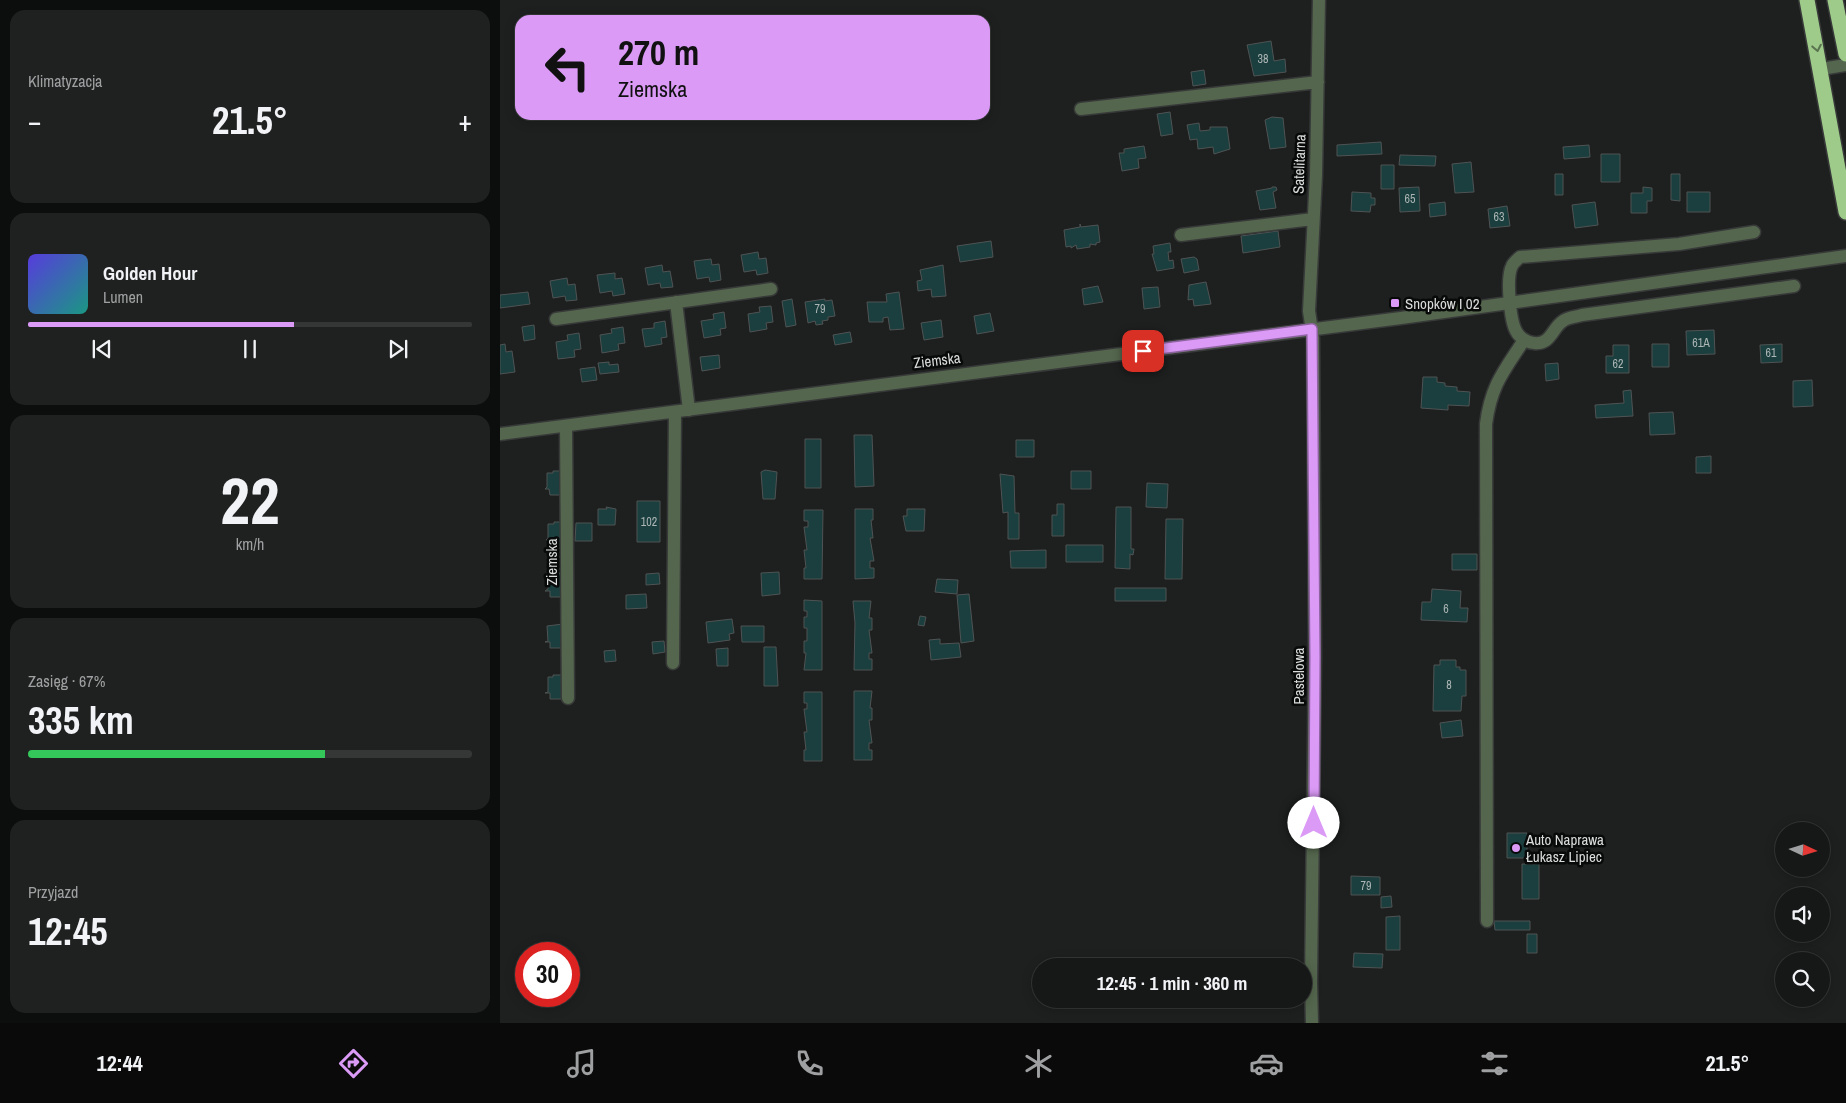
<!DOCTYPE html>
<html lang="pl">
<head>
<meta charset="utf-8">
<style>
  :root { --surface:#161817; --page:#1f2120; --text:#f1f3f6; --muted:#9ea0a1; --line:#353736; --accent:#da9af6 }
  body { margin:0; font-family:"Archivo Narrow",sans-serif; background:var(--page); color:var(--text); height:100vh; display:flex; flex-direction:column; font-size:19px; white-space:nowrap }
  * { box-sizing:border-box; margin:0 }
  p { font-size:16px; color:var(--muted) }
  .icon { flex:none; width:28px; height:28px; fill:none; stroke:currentColor; stroke-width:2; stroke-linecap:round; stroke-linejoin:round }
  .map { position:relative; flex:1; overflow:hidden }
  .drawer { display:flex; flex-direction:column; gap:10px; padding:10px; background:#0c0d0d; width:500px }
  .drawer>* { flex:none }
  .banner { position:absolute; left:15px; top:15px; width:475px; height:105px; border-radius:15px; box-shadow:0 2px 12px #0003,0 0 0 1px var(--line); background:#da9af6; color:#111; overflow:hidden }
  .needle { width:32px; rotate:94deg }
  .tools { position:absolute; left:1275px; top:822px; display:grid; gap:10px }
  .tools a { display:grid; place-items:center; width:55px; height:55px; border-radius:50%; background:var(--surface); box-shadow:0 2px 12px #0003,0 0 0 1px var(--line); font-size:25px }
  .speed { position:absolute; left:15px; top:942px; display:flex; gap:10px; font-size:25px; font-weight:700; text-align:center }
  .speed>* { display:grid; place-content:center; width:65px; height:65px; border-radius:50%; background:var(--surface); box-shadow:0 2px 12px #0003,0 0 0 1px var(--line); line-height:1 }
  .speed .limit { border:8px solid #d22; background:#fff; color:#111 }
  .pin { position:absolute; display:grid; place-items:center; width:42px; height:42px; color:#fff; margin:-21px; border-radius:10px; box-shadow:0 2px 8px #0006 }
  .me { position:absolute; width:55px; margin:-28px; rotate:0deg; stroke-linejoin:round; filter:drop-shadow(0 0 4px #0008) }
  .turn { display:flex; align-items:center; gap:18px; height:105px; padding:0 20px; font-size:22px }
  .turn .icon { width:65px; height:65px; stroke-width:2.5 }
  .turn b { display:block; font-size:35px; line-height:42px }
  .big { font-size:38px; font-weight:700; line-height:1.1 }
  .drawer .card { flex:1; display:flex; flex-direction:column; justify-content:center; gap:8px; min-width:0; padding:0 18px; border-radius:15px; background:var(--page) }
  .drawer .dial { align-items:center; gap:0 }
  .dial b { font-size:65px; line-height:1 }
  .song { display:flex; align-items:center; gap:15px }
  .cover { width:60px; height:60px; border-radius:8px; background:linear-gradient(135deg,hsl(250 70% 55%),hsl(170 70% 35%)) }
  .played { height:5px; border-radius:2px; background:linear-gradient(90deg,var(--accent) 60%,var(--line) 60%) }
  .keys { display:flex; justify-content:space-around; direction:ltr }
  .heat { display:flex; justify-content:space-between; align-items:center; font-size:28px; direction:ltr }
  .charge { height:8px; border-radius:4px; background:linear-gradient(90deg,#34c759 67%,var(--line) 0) }
  .trip { position:absolute; left:532px; top:958px; width:280px; height:50px; border-radius:25px; background:var(--surface); box-shadow:0 2px 12px #0003,0 0 0 1px var(--line); font-weight:700; line-height:50px; text-align:center }
  .menu { display:flex; height:80px; justify-content:space-around; align-items:center; background:#090a09; color:var(--muted) }
  .menu .icon { width:35px; height:35px }
  .menu .active { color:var(--accent) }
  .menu b { font-size:22px; color:var(--text) }
  main { display:flex; flex:1; min-height:0 }
  .map>svg:first-child { display:block }
  .building { fill:#1b3e3e; stroke:#4f5353 }
  .lines { fill:none; stroke-linecap:round; stroke-linejoin:round }
  .minor-casing { stroke:#383a39; stroke-width:15 }
  .highway-casing { stroke:#383a39; stroke-width:18 }
  .minor { stroke:#54664d; stroke-width:12 }
  .highway { stroke:#9ecb8a; stroke-width:15 }
  .oneway { stroke:#5a7450 }
  .route-casing { stroke:#8e64a0; stroke-width:12 }
  .route { stroke:#da9af6; stroke-width:9 }
  .poi-dot { fill:#da9af6; stroke:#080909; stroke-width:2 }
  .labels { text-anchor:middle; dominant-baseline:central; stroke-width:5; stroke-linejoin:round; paint-order:stroke }
  .number-label { font-size:12px; fill:#abb5b4 }
  .street-label { font-size:15px; fill:#dbdddc; stroke:#080909 }
  .poi-label { font-size:15px; fill:#dbdddc; stroke:#080909; text-anchor:start }
</style>
</head>
<body>
<main>
<section class="drawer">
<div class="card"><p>Klimatyzacja</p>
<div class="heat"><a>−</a><b class="big">21.5°</b><a>+</a></div>
</div>
<div class="card">
<div class="song"><i class="cover"></i><div><b>Golden Hour</b><p>Lumen</p></div></div>
<div class="played"></div>
<div class="keys"><svg class="icon" aria-label="previous" viewBox="0 0 24 24"><path d="M18 5L8 12l10 7zM5 5v14"/></svg><svg class="icon" aria-label="pause" viewBox="0 0 24 24"><path d="M8 5v14M16 5v14"/></svg><svg class="icon" aria-label="next" viewBox="0 0 24 24"><path d="M6 5l10 7-10 7zM19 5v14"/></svg></div>
</div>
<div class="card dial"><b>22</b><p>km/h</p></div>
<div class="card"><p>Zasięg · 67%</p><b class="big">335 km</b><div class="charge"></div></div>
<div class="card"><p>Przyjazd</p><b class="big">12:45</b></div>
</section>
<div class="map">
<svg width="1346" height="1023" viewBox="0 0 1346 1023">
  <rect width="100%" height="100%" fill="#1d201f"/>
  <!-- building -->
  <path class="building" d="M771,41l3,20 11,-2 1,13 -32,4 -7,-31z
    M704,70l2,14 -13,2 -2,-14z
    M670,112l3,22 -12,2 -4,-22z
    M772,117l11,1 3,29 -16,2 -5,-29z
    M699,123l1,8 10,-1v-3h17l3,22 -16,5 -1,-7 -15,2 -1,-10 -7,1 -3,-15z
    M881,142l1,12 -45,2v-11z
    M1089,145l1,12 -26,2 -1,-12z
    M644,146l2,12 -8,1 1,9 -17,3 -3,-18h5v-4z
    M1101,154h19v28h-19z
    M900,155l36,1 -1,10 -36,-1z
    M971,162l3,30 -19,1 -3,-29z
    M881,165h13v24h-13z
    M1055,174h8v21h-8z
    M1171,174h9v27l-9,-1z
    M772,187h4l1,3 -4,2 3,16 -16,2 -4,-19 16,-3z
    M919,187l1,24 -20,1 -1,-24z
    M1143,187l9,1v13h-5v12h-16v-20h12z
    M852,192l19,1v5h4v7h-4l-1,7 -19,-1z
    M1187,192h23v20h-23z
    M945,202l1,13 -16,2 -1,-13z
    M1095,202l3,23 -23,3 -3,-23z
    M1007,206l3,20 -20,2 -2,-19z
    M580,224l1,3 17,-2 2,17 -4,1v2l-6,-1v3l-13,2 -1,-4 -5,3v-2l-5,1 -2,-17 16,-3z
    M778,231l2,16 -37,6 -2,-17z
    M491,241l2,16 -33,5 -3,-16z
    M670,243l1,9h-3l1,9 4,-1 1,8 -17,3 -5,-17h2l-1,-8z
    M258,252l1,7 7,-1 2,15 -11,2 -1,-5 -12,2 -3,-17z
    M694,257l3,2 2,11 -15,3 -3,-14z
    M211,259l1,6 7,-1 2,16 -11,2 -1,-5 -12,2 -3,-18z
    M162,265l1,7 7,-1 3,16 -12,1 -1,-5 -12,2 -3,-17z
    M443,265l3,31 -14,1 -1,-8 -13,2 -1,-10 5,-1 -2,-10z
    M115,273v6l7,-1 3,16 -12,2 -1,-5 -12,2 -3,-18z
    M67,278l1,7 7,-1 2,16 -11,1 -1,-5 -12,2 -3,-17z
    M706,282l5,22 -17,2 -1,-7 -5,1 1,-15z
    M598,286l5,16 -19,3 -2,-16z
    M658,287l2,20 -16,2 -2,-21z
    M28,292l2,12 -30,4v-13z
    M399,292l5,37 -14,1 -2,-13 -5,1v4h-14l-2,-20h20l-1,-8z
    M292,299l4,26 -10,2 -4,-26z
    M325,299v2l7,-1 3,16 -7,1v3l-6,1 1,3 -7,1 -1,-4 -7,2 -3,-21z
    M271,306l2,16 -7,1 1,6 -17,3 -2,-18 12,-2 -1,-5z
    M224,312l2,16 -6,1 1,6 -17,3 -3,-17 13,-2 -1,-5z
    M490,313l4,18 -17,3 -3,-18z
    M441,320l2,17 -19,3 -3,-17z
    M165,321l2,16 -6,1 1,6 -17,3 -3,-18 12,-1v-5z
    M34,325l1,14 -11,2 -2,-14z
    M123,327l2,16 -7,1 1,6 -17,3 -2,-18 12,-2 -1,-4z
    M1214,330l1,24 -28,1 -1,-24z
    M350,332l2,10 -17,3 -2,-10z
    M79,333l2,16 -7,1 1,7 -17,2 -2,-17 12,-2 -1,-5z
    M5,344l1,8 6,-1 3,21 -15,2v-29z
    M1152,344h17v23h-17z
    M1282,344v18l-21,1 -1,-18z
    M1113,345h16v28h-23v-17h7z
    M219,355l1,13 -18,3 -2,-14z
    M109,362v3l9,-1 1,8 -19,2 -2,-11z
    M1058,363l1,16 -13,2 -1,-17z
    M95,367l2,13 -15,2 -2,-13z
    M923,377h14v5l8,1v3l12,1v4l13,1 -1,14 -21,-1v5l-27,-2z
    M1312,380l1,26 -20,1v-26z
    M1131,390l2,26 -37,2 -1,-13 29,-2 -1,-12z
    M1173,412l2,22 -25,1 -1,-22z
    M354,435h18l2,51 -19,1z
    M305,439h16v49h-16z
    M516,440h18v17h-18z
    M1211,456v17h-15v-16z
    M265,470l12,2 -2,27h-12l-2,-27z
    M53,471h10v24h-13l-1,-6h-4l2,-2v-14h6z
    M571,471h20v18h-20z
    M500,474l14,2 1,37h4v26h-11v-27l-5,1z
    M647,483l21,1 -1,24 -21,-1z
    M137,501h23v41h-23z
    M557,504h7v32h-12v-21h5z
    M106,507l10,2 -1,16h-17v-16h9z
    M616,507h15v42h3l-1,6 -3,-1v15l-15,-1z
    M355,509h18v11h-2l2,18h-3l4,23h-4v7h4v10l-19,1z
    M407,509h18l-1,22h-18l-3,-15h4z
    M304,510h19l-1,69h-18v-11h2l-2,-18h3l-3,-23h4v-6h-4z
    M666,519h17l-1,60h-17z
    M54,522h10v24h-14v-6h-4l2,-2v-14h6z
    M76,523h16v18h-17z
    M566,545h37v17h-37z
    M546,550v18h-35l-1,-17z
    M952,554h25v16h-25z
    M279,572l1,22 -18,2 -1,-23z
    M53,573h10l1,24h-14v-6h-5l3,-2v-14h5z
    M159,573l1,11 -14,1v-11z
    M437,579l21,1 -1,14 -22,-2z
    M615,588h51v13h-51z
    M932,589l29,2 -1,17h8l-1,14 -46,-2 1,-18h9z
    M146,594l1,14 -21,1v-14z
    M469,594l5,47 -13,2 -4,-48z
    M304,600l18,1v69h-18l2,-17h-2v-12h3v-13h-3v-11h3v-6h-3z
    M353,601h18l-2,17h3v12h-3l3,23h-3v6h3v11h-18l1,-47z
    M420,616l6,1 -2,9 -6,-1z
    M232,619l2,14 -5,1 1,6 -22,3 -2,-21z
    M63,624v24h-13v-6h-5l3,-1 -1,-15z
    M241,626h23v16h-22z
    M440,639v5l19,-1 2,14 -30,3 -2,-20z
    M164,641l1,11 -12,2 -1,-12z
    M264,647h12l2,39h-14z
    M228,648v18h-11l-1,-17z
    M115,650l1,11 -11,1 -1,-11z
    M940,660h16v7h4v3h6v26h-4l-1,15h-28l1,-46h6z
    M53,675h10l1,24h-14v-6h-5l3,-1v-15h5z
    M354,691h18l-2,17h2v12h-3l3,23h-3v7h3v10h-18z
    M304,692h18v69h-18v-11h2l-2,-18h3l-3,-23h3v-6h-3z
    M961,720l2,16 -21,2 -2,-15z
    M1007,833h20v25h-20z
    M1022,864h17v35h-17z
    M851,876l29,1v18h-29z
    M891,896l1,11 -11,1v-11z
    M900,916v34h-14v-33z
    M994,921h36v9h-35z
    M1027,934h10v19h-10z
    M854,953l29,1 -1,14 -29,-1z"/>
  <g class="lines">
    <defs>
      <path id="minor" d="M1321,69l25,-4
        M581,109l237,-27
        M1254,232l-75,12 -159,13c-3,3 -7,6 -8,9 -6,11 -2,54 4,65 3,6 11,12 18,12 17,2 18,-15 29,-22 5,-4 13,-4 19,-6l212,-29
        M681,235l132,-16
        M176,302l13,108
        M56,319l215,-30
        M66,426l2,272
        M0,434l901,-116 445,-62
        M173,663l2,-250
        M987,921l-1,-497c5,-39 18,-53 38,-84
        M812,1023l-1,-41 4,-325 -2,-319 -4,-27 7,-136 3,-175"/>
      <path id="highway" d="M1307,0l39,212
        M1335,0l11,54"/>
    </defs>
    <!-- minor casing -->
    <use href="#minor" class="minor-casing"/>
    <!-- highway casing -->
    <use href="#highway" class="highway-casing"/>
    <!-- minor -->
    <use href="#minor" class="minor"/>
    <!-- highway -->
    <use href="#highway" class="highway"/>
  </g>
  <!-- one-way arrows -->
  <defs><path id="oneway-chevron" d="M-2-3.5L2.5 0L-2 3.5" fill="none" stroke-width="1.6" stroke-linecap="round" stroke-linejoin="round" transform="scale(1.25)"/></defs>
  <use class="oneway" href="#oneway-chevron" transform="translate(1317 48) rotate(79)"/>
  <g class="lines">
    <defs>
      <path id="route" d="M643,351l169,-22 3,328 -1,166"/>
    </defs>
    <!-- route casing -->
    <use href="#route" class="route-casing"/>
    <!-- route -->
    <use href="#route" class="route"/>
  </g>
  <!-- markers -->
  <g class="poi-dot">
    <rect x="890" y="298" width="10" height="10" rx="2.5"/>
    <circle cx="1016" cy="848" r="5"/>
  </g>
  <g class="labels">
    <!-- number labels -->
    <g class="number-label">
      <text x="763" y="59">38</text>
      <text x="910" y="199">65</text>
      <text x="999" y="217">63</text>
      <text x="320" y="309">79</text>
      <text x="1201" y="343">61A</text>
      <text x="1271" y="353">61</text>
      <text x="1118" y="364">62</text>
      <text x="149" y="522">102</text>
      <text x="946" y="609">6</text>
      <text x="949" y="685">8</text>
      <text x="866" y="886">79</text>
    </g>
    <!-- street labels -->
    <g class="street-label">
      <text transform="translate(799 164) rotate(-88)">Satelitarna</text>
      <text transform="translate(437 360) rotate(-7)">Ziemska</text>
      <text transform="translate(51 562) rotate(-90)">Ziemska</text>
      <text transform="translate(798 676) rotate(-90)">Pastelowa</text>
    </g>
    <!-- poi labels -->
    <g class="poi-label">
      <text x="905" y="303">Snopków I 02</text>
      <text x="1026" y="839">Auto Naprawa<tspan x="1026" dy="17">Łukasz Lipiec</tspan></text>
    </g>
  </g>
</svg>
<div class="tools">
<a><svg class="needle" viewBox="-14 -14 28 28"><path d="M0-13l5 13h-10z" fill="#e53935"/><path d="M0 13l5-13h-10z" fill="#9ea0a1"/></svg></a>
<a><svg class="icon" aria-label="sound" viewBox="0 0 24 24"><path d="M4 9h4l5-4v14l-5-4H4zM17 9q2 3 0 6"/></svg></a>
<a><svg class="icon" aria-label="search" viewBox="0 0 24 24"><circle cx="10" cy="10" r="6"/><path d="M15 15l6 6"/></svg></a>
</div>
<div class="speed"><div class="limit">30</div></div>
<div class="pin" style="left:643px;top:351px;background:#d93025"><svg class="icon" aria-label="arrive" viewBox="0 0 24 24"><path d="M6 21V4h12l-3 4 3 4H6"/></svg></div>
<svg class="me" style="left:814px;top:823px" viewBox="-20 -20 40 40"><circle r="19" fill="#fff"/><path d="M0-13L10 11 0 6-10 11z" fill="#da9af6"/></svg>
<div class="trip">12:45 · 1 min · 360 m</div>
<div class="banner">
<div class="turn"><svg class="icon" aria-label="left" viewBox="0 0 24 24"><path d="M17 20v-9H6M10 6l-5 5 5 5"/></svg><div><b>270 m</b>Ziemska</div></div>
</div>
</div>
</main>
<nav class="menu">
<b>12:44</b>
<svg class="icon active" aria-label="directions" viewBox="0 0 24 24"><path d="M12 3l9 9-9 9-9-9zM9 14v-3h6M13 9l2 2-2 2"/></svg>
<svg class="icon" aria-label="music" viewBox="0 0 24 24"><path d="M9 18V5l10-2v13"/><circle cx="6" cy="18" r="3"/><circle cx="16" cy="16" r="3"/></svg>
<svg class="icon" aria-label="phone" viewBox="0 0 24 24"><path d="M5 4h4l2 5-3 2q2 4 5 5l2-3 5 2v4C11 20 4 13 5 4z"/></svg>
<svg class="icon" aria-label="climate" viewBox="0 0 24 24"><path d="M12 3v18M4 7l16 10M4 17L20 7"/></svg>
<svg class="icon" aria-label="car" viewBox="0 0 24 24"><path d="M5 17H2v-5l4-1 3-4h7l3 4 3 1v5h-3M9 17h6M6 11h13"/><circle cx="7" cy="17" r="2"/><circle cx="17" cy="17" r="2"/></svg>
<svg class="icon" aria-label="filters" viewBox="0 0 24 24"><path d="M4 7h16M4 17h16"/><circle cx="9" cy="7" r="2"/><circle cx="15" cy="17" r="2"/></svg>
<b>21.5°</b>
</nav>
</body>
</html>
